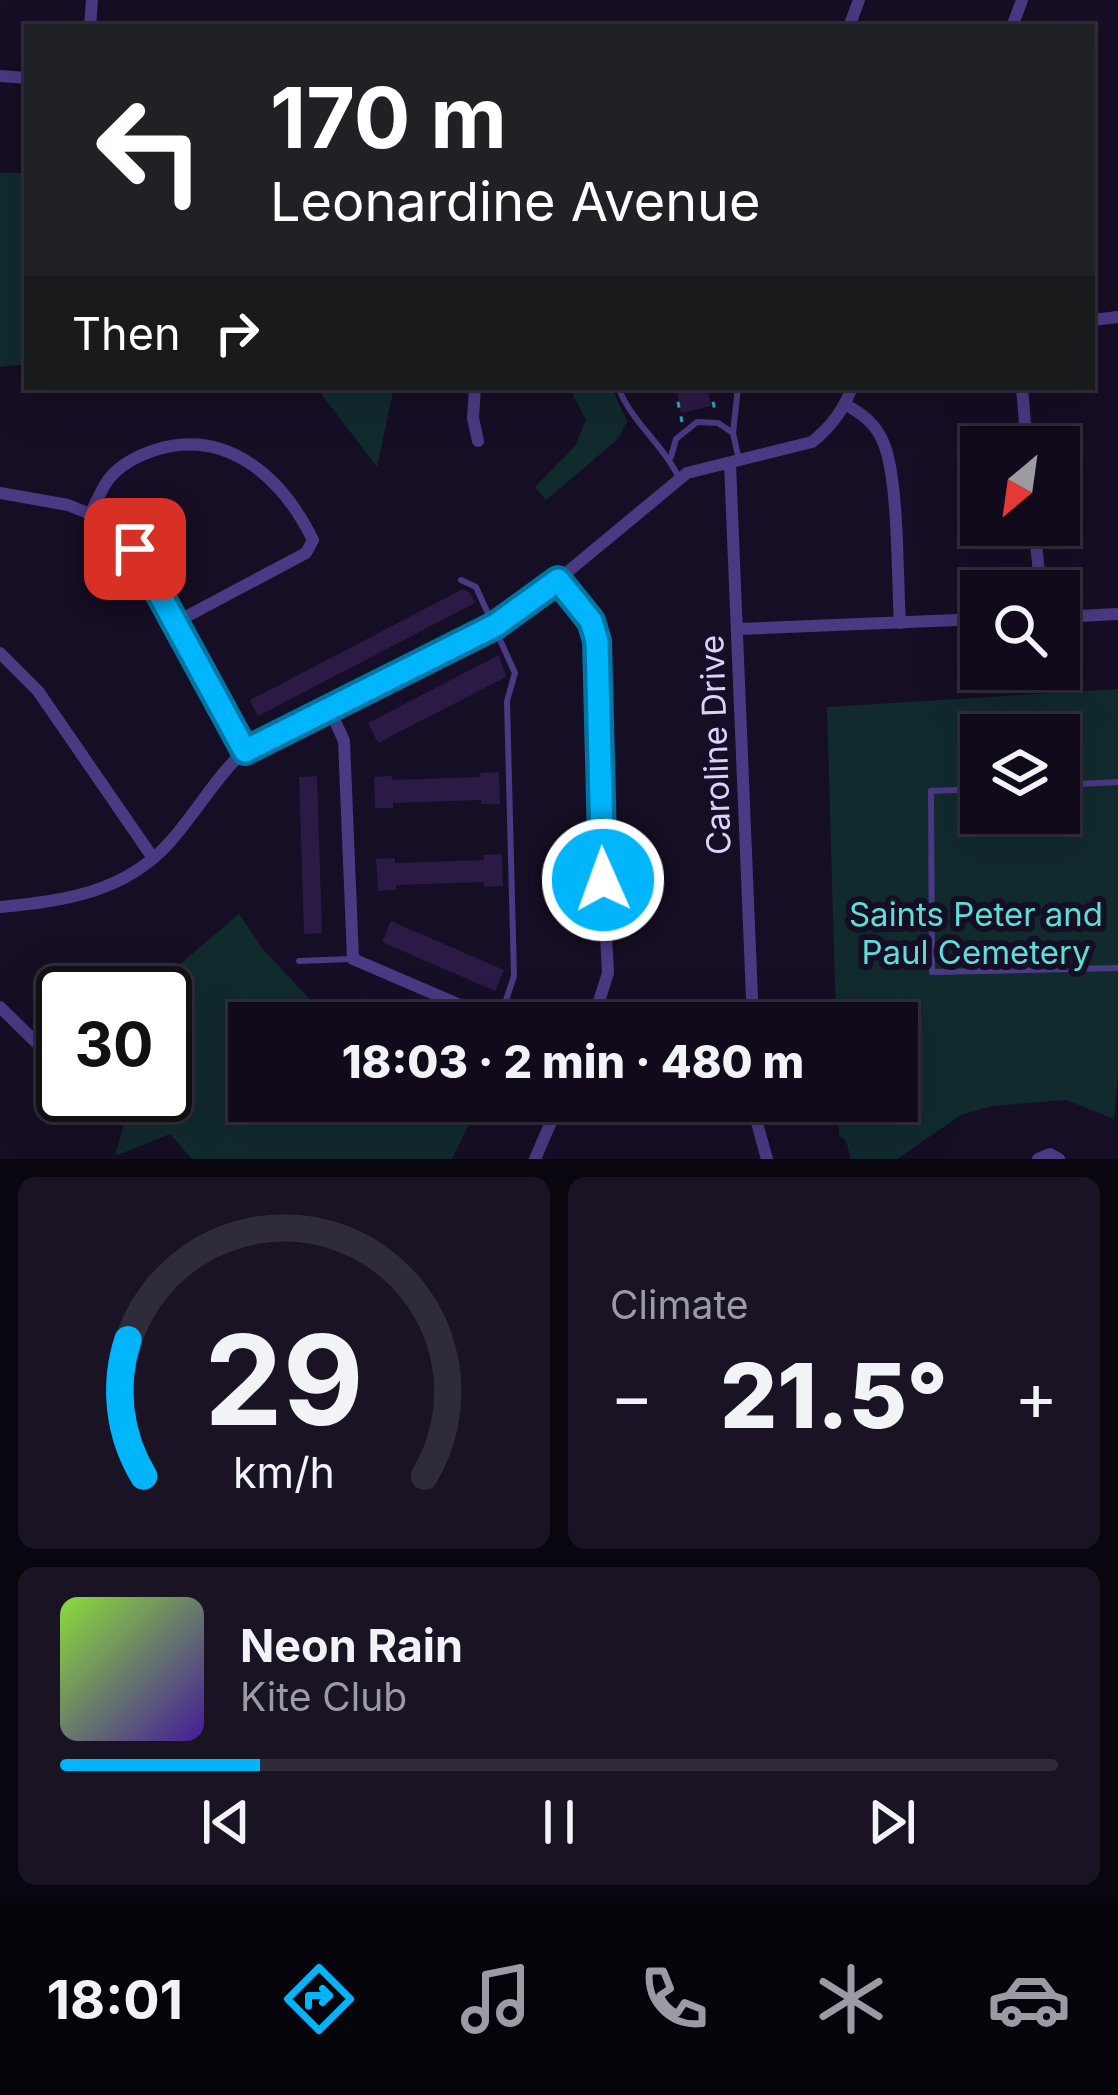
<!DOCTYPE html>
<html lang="en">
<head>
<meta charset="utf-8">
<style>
  :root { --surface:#100a1b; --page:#191324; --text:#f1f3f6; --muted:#9c9aa3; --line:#302b3a; --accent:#00b5fc }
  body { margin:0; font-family:Inter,sans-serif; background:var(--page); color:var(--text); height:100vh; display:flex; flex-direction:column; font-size:45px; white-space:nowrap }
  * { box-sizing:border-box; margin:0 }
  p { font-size:39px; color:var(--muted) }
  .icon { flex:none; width:66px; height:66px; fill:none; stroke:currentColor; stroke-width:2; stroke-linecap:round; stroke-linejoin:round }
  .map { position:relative; height:1159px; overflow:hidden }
  .sheet { display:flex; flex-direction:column; gap:18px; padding:18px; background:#09060f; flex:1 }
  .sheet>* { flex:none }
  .guide { position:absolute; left:24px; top:24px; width:1071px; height:366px; border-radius:0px; box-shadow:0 12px 48px #0002,0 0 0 3px var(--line); background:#202124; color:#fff; overflow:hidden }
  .needle { width:78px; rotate:209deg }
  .controls { position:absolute; left:960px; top:426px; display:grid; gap:24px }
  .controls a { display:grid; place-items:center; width:120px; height:120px; border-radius:0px; background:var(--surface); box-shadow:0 12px 48px #0002,0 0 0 3px var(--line); font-size:60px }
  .speed { position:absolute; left:36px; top:966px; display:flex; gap:24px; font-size:60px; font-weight:700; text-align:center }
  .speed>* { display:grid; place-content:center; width:156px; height:156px; border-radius:50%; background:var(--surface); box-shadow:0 12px 48px #0002,0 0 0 3px var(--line); line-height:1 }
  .speed .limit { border:6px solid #111; border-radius:18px; background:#fff; color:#111 }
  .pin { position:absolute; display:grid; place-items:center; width:102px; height:102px; color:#fff; margin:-51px; border-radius:24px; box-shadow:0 6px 18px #0006 }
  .me { position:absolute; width:132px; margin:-66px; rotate:358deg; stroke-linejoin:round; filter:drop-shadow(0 0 9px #0008) }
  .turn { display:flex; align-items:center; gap:42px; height:252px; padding:0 48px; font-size:54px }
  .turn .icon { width:156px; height:156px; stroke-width:2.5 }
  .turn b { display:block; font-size:84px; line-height:102px }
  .then { display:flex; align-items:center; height:114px; padding:0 48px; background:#0003; gap:24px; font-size:45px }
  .big { font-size:90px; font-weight:800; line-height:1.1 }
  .sheet .widget { flex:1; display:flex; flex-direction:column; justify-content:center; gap:18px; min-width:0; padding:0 42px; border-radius:18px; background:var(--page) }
  .sheet .dial { align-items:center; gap:0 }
  .dial svg { height:312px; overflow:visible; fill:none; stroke:var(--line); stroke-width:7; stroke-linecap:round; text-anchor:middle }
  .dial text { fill:var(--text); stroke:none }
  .song { display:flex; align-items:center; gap:36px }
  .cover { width:144px; height:144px; border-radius:18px; background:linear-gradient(135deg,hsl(90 70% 55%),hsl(260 70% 35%)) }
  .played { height:12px; border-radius:6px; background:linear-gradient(90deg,var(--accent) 20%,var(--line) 20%) }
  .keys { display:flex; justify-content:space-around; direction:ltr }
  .heat { display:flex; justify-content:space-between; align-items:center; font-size:66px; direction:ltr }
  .sheet .tiles { flex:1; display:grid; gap:18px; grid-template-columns:1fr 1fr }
  .widget:last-child { grid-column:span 2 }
  .trip { position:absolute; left:228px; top:1002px; width:690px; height:120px; border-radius:0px; background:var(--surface); box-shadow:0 12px 48px #0002,0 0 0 3px var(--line); font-weight:800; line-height:120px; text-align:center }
  .tab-bar { display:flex; height:192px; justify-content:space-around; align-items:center; background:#06040b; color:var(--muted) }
  .tab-bar .icon { width:84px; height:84px }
  .tab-bar .active { color:var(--accent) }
  .tab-bar b { font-size:54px; color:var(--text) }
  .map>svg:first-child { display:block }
  .green { fill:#112a2e; fill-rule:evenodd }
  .building { fill:#2b1a45 }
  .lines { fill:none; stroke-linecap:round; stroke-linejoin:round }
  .path { stroke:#2fa5b6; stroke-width:3; stroke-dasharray:6 9; stroke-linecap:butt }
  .lane { stroke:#4a3983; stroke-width:6 }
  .street { stroke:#4a3983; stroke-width:12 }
  .route-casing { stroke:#0076a4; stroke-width:30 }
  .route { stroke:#00b5fc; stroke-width:21 }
  .labels { text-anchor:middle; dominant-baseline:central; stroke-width:12; stroke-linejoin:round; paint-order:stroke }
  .street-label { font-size:33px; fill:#dfd1ff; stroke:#160e24 }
  .park-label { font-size:33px; fill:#5ddfd7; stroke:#160e24 }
</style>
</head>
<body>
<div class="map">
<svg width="1118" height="1159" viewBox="0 0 1118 1159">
  <rect width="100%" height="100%" fill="#160e24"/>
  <!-- green -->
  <path class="green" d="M27,173v191l-27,3v-194z
    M316,387h78l-17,80z
    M569,387h42l16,34 -9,18 -72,61 -11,-13 40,-41 11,-26z
    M1118,689v385l-4,45 -48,-19 -74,6 -31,9 -64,44h-46l-5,-18 -7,-6 -1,-34h59v-78h-61l-9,-316zM981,735h78v78h-78z
    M239,914l24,35 69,74h-83v78h231l-28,58h-260l-22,-25 -55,22 17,-61h33v-102h-6l7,-17z"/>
  <!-- building -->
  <path class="building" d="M676,387h31l4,19 -30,7z
    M463,589l7,4 5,10 -217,113 -8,-16z
    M499,655l7,22 -128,66 -10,-20z
    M499,772l1,32h-19v-4l-88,3v5h-18l-1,-31 18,-1v4l89,-3 -1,-4z
    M317,776l5,157 -18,1 -5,-157z
    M502,854l1,32 -19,1v-5l-88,3v5l-18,1 -2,-32 19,-1v5l89,-3 -1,-5z
    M391,921l113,49 -9,21 -113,-49z
    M363,998l61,25h-46l-22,-9z"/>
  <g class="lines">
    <!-- path -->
    <path class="path" d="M675,387l7,35
      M710,387l6,29"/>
    <!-- lane -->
    <path class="lane" d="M618,387c14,36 45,57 61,91
      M738,387l-5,46 6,27
      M671,457l5,-18 21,-17 21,1 15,10
      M461,580l15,7 39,86 -8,28 7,275 -14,42
      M1059,785l59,-3
      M981,789l-50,2 1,181 186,-4
      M299,961l51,-2"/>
    <!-- street -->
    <path class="street" d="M90,27l2,-27
      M849,27l10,-27
      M1012,27l10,-27
      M0,76l27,2
      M1092,320l26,-3
      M475,387l-2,31 5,23
      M1022,387l5,60
      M846,405c17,9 31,20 38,39 15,38 13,134 16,179
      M730,464l23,559
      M0,493l68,12 22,9 45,35 110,201
      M90,514c6,-11 11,-24 18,-34 12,-16 29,-24 47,-30 73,-23 128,29 158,90l-7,13 -128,68
      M1034,525l7,66
      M558,579l33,42 9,45 1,168 7,139 -16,50
      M1059,617l59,-3
      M738,629l243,-10
      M0,653l38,38 115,167
      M330,710l14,31 9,218 149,64
      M0,907c63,-6 124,-14 169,-64 27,-30 46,-65 76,-93l279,-142 163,-135 125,-31c19,-15 32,-32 40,-55
      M0,1007l52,51
      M756,1101l1,22 10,36
      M535,1159l25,-58
      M1038,1159l12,-5 9,5"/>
  </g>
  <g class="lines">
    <defs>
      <path id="route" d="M135,549l110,202 251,-126 62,-45 33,41 6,20 6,239"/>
    </defs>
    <!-- route casing -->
    <use href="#route" class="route-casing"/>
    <!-- route -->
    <use href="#route" class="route"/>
  </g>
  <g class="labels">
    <!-- street labels -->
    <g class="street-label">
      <text transform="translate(715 745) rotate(-92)">Caroline Drive</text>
    </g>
    <!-- park labels -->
    <g class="park-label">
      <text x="976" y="914">Saints Peter and<tspan x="976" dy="38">Paul Cemetery</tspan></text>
    </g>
  </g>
</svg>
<div class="controls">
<a><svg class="needle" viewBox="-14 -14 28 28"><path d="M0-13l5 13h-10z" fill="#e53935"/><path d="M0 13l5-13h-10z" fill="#9c9aa3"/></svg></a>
<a><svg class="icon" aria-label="search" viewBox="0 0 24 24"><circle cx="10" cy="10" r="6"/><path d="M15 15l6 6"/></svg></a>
<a><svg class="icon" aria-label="layers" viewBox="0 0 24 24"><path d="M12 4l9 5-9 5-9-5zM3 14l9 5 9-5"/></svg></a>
</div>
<div class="speed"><div class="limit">30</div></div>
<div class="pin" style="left:135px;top:549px;background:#d93025"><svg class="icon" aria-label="arrive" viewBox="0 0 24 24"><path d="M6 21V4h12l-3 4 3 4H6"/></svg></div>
<svg class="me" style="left:603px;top:880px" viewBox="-20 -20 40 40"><circle r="17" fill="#00b5fc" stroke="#fff" stroke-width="3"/><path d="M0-11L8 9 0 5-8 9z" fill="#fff"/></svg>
<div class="trip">18:03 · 2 min · 480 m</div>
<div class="guide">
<div class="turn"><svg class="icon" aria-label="left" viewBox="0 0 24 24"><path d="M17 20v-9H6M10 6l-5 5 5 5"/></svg><div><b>170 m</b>Leonardine Avenue</div></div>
<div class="then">Then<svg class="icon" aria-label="right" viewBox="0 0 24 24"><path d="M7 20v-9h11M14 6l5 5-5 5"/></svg></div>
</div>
</div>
<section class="sheet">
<div class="tiles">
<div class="widget dial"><svg viewBox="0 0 100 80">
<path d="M14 69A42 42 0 1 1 86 69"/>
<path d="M14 69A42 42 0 0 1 10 34" stroke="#00b5fc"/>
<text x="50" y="56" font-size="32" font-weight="700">29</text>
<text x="50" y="72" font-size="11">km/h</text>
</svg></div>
<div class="widget"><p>Climate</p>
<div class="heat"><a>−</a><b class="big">21.5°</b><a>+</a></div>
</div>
<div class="widget">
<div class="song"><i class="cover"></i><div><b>Neon Rain</b><p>Kite Club</p></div></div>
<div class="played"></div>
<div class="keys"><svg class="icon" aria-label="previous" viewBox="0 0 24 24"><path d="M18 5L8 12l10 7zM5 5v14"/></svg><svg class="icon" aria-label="pause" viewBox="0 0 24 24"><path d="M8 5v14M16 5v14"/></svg><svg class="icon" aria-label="next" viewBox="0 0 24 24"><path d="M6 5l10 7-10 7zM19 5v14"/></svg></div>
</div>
</div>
</section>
<nav class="tab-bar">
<b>18:01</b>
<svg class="icon active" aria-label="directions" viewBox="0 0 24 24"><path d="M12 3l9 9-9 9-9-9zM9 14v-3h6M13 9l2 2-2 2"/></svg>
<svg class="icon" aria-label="music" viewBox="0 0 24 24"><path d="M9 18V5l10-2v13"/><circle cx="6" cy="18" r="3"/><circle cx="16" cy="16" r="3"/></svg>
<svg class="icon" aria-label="phone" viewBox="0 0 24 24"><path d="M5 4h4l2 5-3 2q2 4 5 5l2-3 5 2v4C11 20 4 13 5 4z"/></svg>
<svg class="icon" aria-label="climate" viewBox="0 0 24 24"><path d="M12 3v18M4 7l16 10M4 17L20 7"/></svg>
<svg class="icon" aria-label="car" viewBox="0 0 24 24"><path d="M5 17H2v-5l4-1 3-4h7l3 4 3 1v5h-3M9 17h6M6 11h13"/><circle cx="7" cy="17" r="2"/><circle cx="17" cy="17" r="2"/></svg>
</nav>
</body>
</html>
